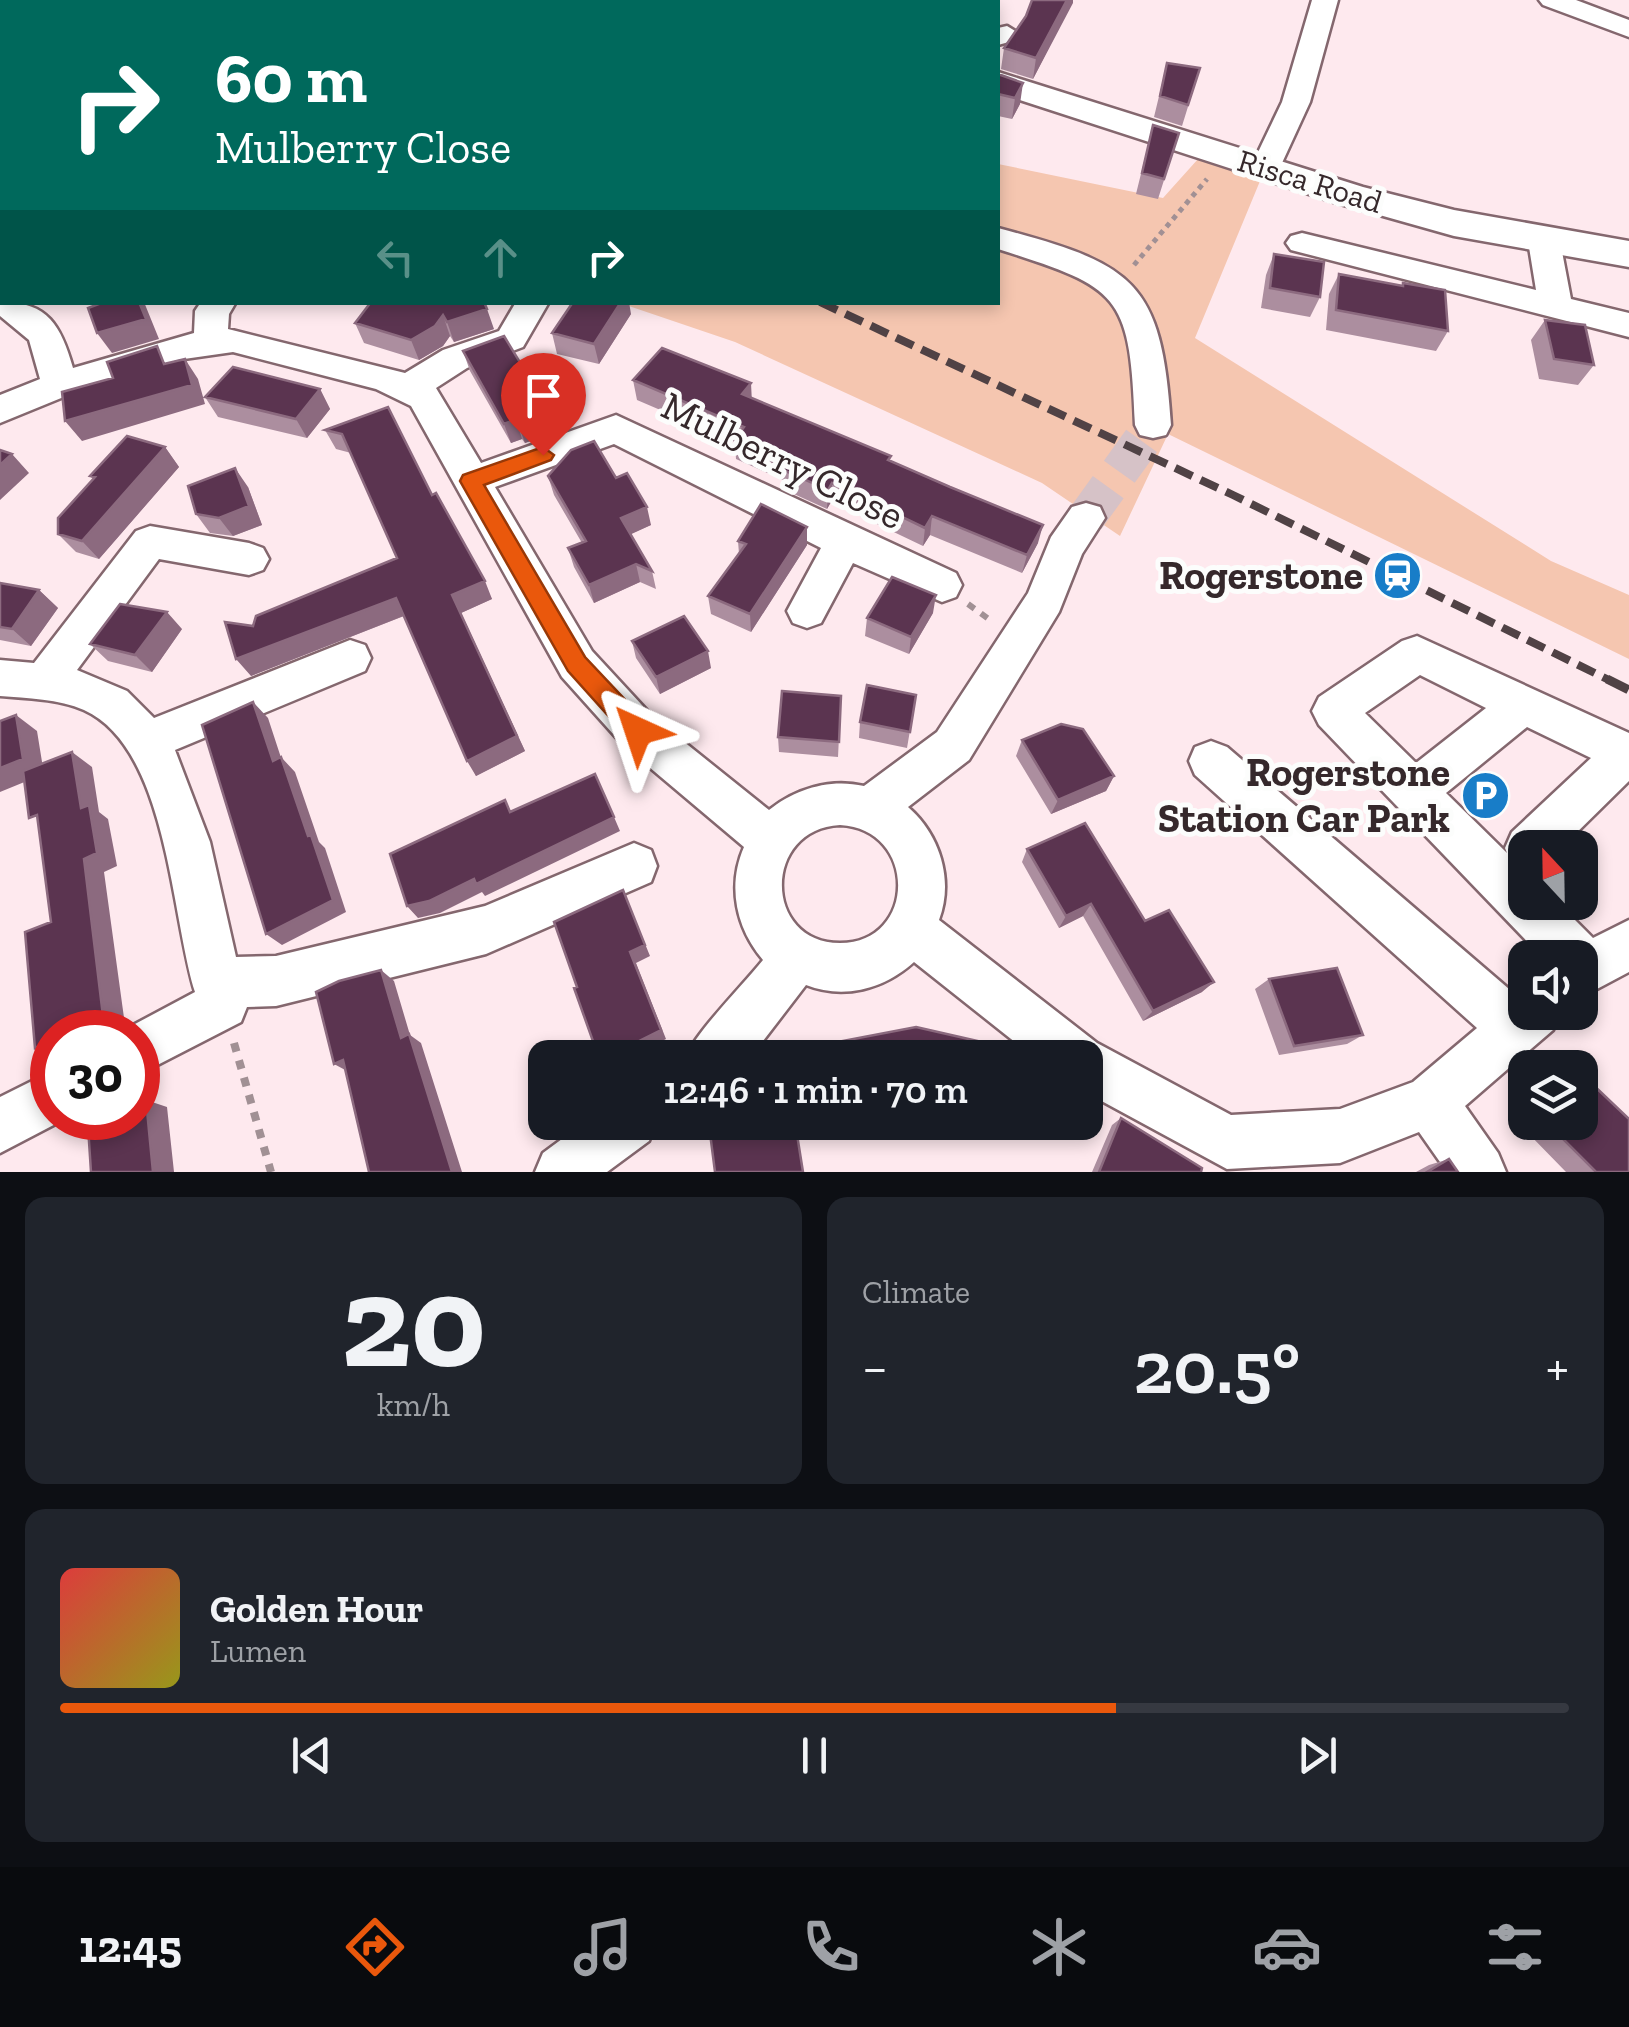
<!DOCTYPE html>
<html lang="en">
<head>
<meta charset="utf-8">
<style>
  :root { --surface:#171b24; --page:#20242c; --text:#f1f3f6; --muted:#9ea1a6; --line:#363941; --accent:#ea580c }
  body { margin:0; font-family:"Zilla Slab",serif; background:var(--page); color:var(--text); height:100vh; display:flex; flex-direction:column; font-size:38px; white-space:nowrap }
  * { box-sizing:border-box; margin:0 }
  p { font-size:32px; color:var(--muted) }
  .icon { flex:none; width:55px; height:55px; fill:none; stroke:currentColor; stroke-width:2; stroke-linecap:round; stroke-linejoin:round }
  .map { position:relative; height:1172px; overflow:hidden }
  .details { display:flex; flex-direction:column; gap:25px; padding:25px; background:#0d0f14; flex:1 }
  .details>* { flex:none }
  .guide { position:absolute; left:0px; top:0px; width:1000px; height:305px; box-shadow:0 5px 15px #0003; background:#00695c; color:#fff; overflow:hidden }
  .needle { width:65px; rotate:338deg }
  .controls { position:absolute; left:1508px; top:830px; display:grid; gap:20px }
  .controls a { display:grid; place-items:center; width:90px; height:90px; border-radius:20px; background:var(--surface); box-shadow:0 5px 15px #0003; font-size:50px }
  .speed { position:absolute; left:30px; top:1010px; display:flex; gap:20px; font-size:50px; font-weight:700; text-align:center }
  .speed>* { display:grid; place-content:center; width:130px; height:130px; border-radius:50%; background:var(--surface); box-shadow:0 5px 15px #0003; line-height:1 }
  .speed .limit { border:15px solid #d22; background:#fff; color:#111 }
  .pin { position:absolute; display:grid; place-items:center; width:85px; height:85px; color:#fff; margin:-102px -42px; border-radius:50% 50% 50% 0; rotate:-45deg; box-shadow:0 0 10px #0007 }
  .pin .icon { rotate:45deg }
  .me { position:absolute; width:110px; margin:-55px; rotate:318deg; stroke-linejoin:round; filter:drop-shadow(0 0 8px #0008) }
  .turn { display:flex; align-items:center; gap:35px; height:210px; padding:0 50px; font-size:45px }
  .turn .icon { width:130px; height:130px; stroke-width:2.5 }
  .turn b { display:block; font-size:70px; line-height:85px }
  .lanes { display:flex; align-items:center; height:95px; padding:0 50px; background:#0003; justify-content:center; gap:50px; direction:ltr }
  .lanes .off { opacity:.35 }
  .big { font-size:75px; font-weight:600; line-height:1.1 }
  .details .tile { flex:1; display:flex; flex-direction:column; justify-content:center; gap:15px; min-width:0; padding:0 35px; border-radius:20px; background:var(--page) }
  .details .dial { align-items:center; gap:0 }
  .dial b { font-size:130px; line-height:1 }
  .song { display:flex; align-items:center; gap:30px }
  .cover { width:120px; height:120px; border-radius:15px; background:linear-gradient(135deg,hsl(0 70% 55%),hsl(60 70% 35%)) }
  .played { height:10px; border-radius:5px; background:linear-gradient(90deg,var(--accent) 70%,var(--line) 70%) }
  .keys { display:flex; justify-content:space-around; direction:ltr }
  .heat { display:flex; justify-content:space-between; align-items:center; font-size:55px; direction:ltr }
  .details .tiles { flex:1; display:grid; gap:25px; grid-template-columns:1fr 1fr }
  .tile:last-child { grid-column:span 2 }
  .trip { position:absolute; left:528px; top:1040px; width:575px; height:100px; border-radius:20px; background:var(--surface); box-shadow:0 5px 15px #0003; font-weight:600; line-height:100px; text-align:center }
  .tabs { display:flex; height:160px; justify-content:space-around; align-items:center; background:#090b0e; color:var(--muted) }
  .tabs .icon { width:70px; height:70px }
  .tabs .on { color:var(--accent) }
  .tabs b { font-size:45px; color:var(--text) }
  .map>svg:first-child { display:block }
  .green { fill:#f5c6b0 }
  .lines { fill:none; stroke-linecap:round; stroke-linejoin:round }
  .minor-tunnel { stroke:#d6c2c7; stroke-width:38; stroke-dasharray:38 19; stroke-linecap:butt }
  .minor-casing { stroke:#84676e; stroke-width:5 }
  .major-casing { stroke:#84676e; stroke-width:5 }
  .path-far2 { stroke:#a19094; stroke-width:5; stroke-dasharray:5 5; stroke-linecap:butt }
  .path-far1 { stroke:#a19094; stroke-width:6; stroke-dasharray:8 8; stroke-linecap:butt }
  .path { stroke:#a19094; stroke-width:8; stroke-dasharray:9 9; stroke-linecap:butt }
  .minor { fill:#fff; fill-rule:evenodd }
  .major { fill:#fff; fill-rule:evenodd }
  .rail-far1 { stroke:#504245; stroke-width:8; stroke-dasharray:19 9; stroke-linecap:butt }
  .rail { stroke:#504245; stroke-width:9; stroke-dasharray:24 12; stroke-linecap:butt }
  .wall { fill:#ac8e9f }
  .shaded-wall { fill:#8c6a7f }
  .building { fill:#5b3450; stroke:#8c6a7f; stroke-width:2.5 }
  .route { fill:#ea580c; stroke:#983908; stroke-width:2.5 }
  .labels { text-anchor:middle; dominant-baseline:central; stroke-width:10; stroke-linejoin:round; paint-order:stroke }
  .far-street-label { font-size:32px; fill:#35282b; stroke:#fcfdfc }
  .street-label { font-size:40px; fill:#35282b; stroke:#fcfdfc }
  .poi-label { font-size:40px; font-weight:bold; fill:#35282b; stroke:#fcfdfc; text-anchor:end }
</style>
</head>
<body>
<div class="map">
<svg width="1629" height="1172" viewBox="0 0 1629 1172">
  <rect width="100%" height="100%" fill="#fee9ee"/>
  <!-- green -->
  <path class="green" d="M0,0h430l12,2h-440v145z
    M1207,149l58,20 -70,169 356,223 78,34v64l-461,-225 -48,102 -78,-53 -307,-141 -115,-39 378,-1v-138l165,34z"/>
  <g class="lines">
    <!-- minor-tunnel -->
    <path class="minor-tunnel" d="M1086,518l67,-93"/>
    <defs>
      <path id="minor" d="M75,0h34l2,2h-34z
        M590,0h26l1,2h-26z
        M1312,0h26l-28,102 -34,74h-22l-4,-7 32,-67z
        M1539,0h37l53,20v17l-86,-32z
        M1007,26l13,8 -4,6 -18,5v-17z
        M998,228c135,36 164,52 173,197l-5,10 -13,3 -13,-3 -5,-10c-5,-132 -15,-137 -137,-176z
        M0,229h2v21h-2z
        M1544,231l11,3 5,7 11,58 58,14v24l-338,-87 -5,-7 5,-7 11,-3 234,57 -8,-49 5,-7z
        M0,292l2,10c46,0 59,24 71,66l121,-35 1,-22 6,-9h35l-7,12 -1,15 177,44 38,-23 56,-19 17,-29h33l-26,45 -56,21 -31,20 45,75 135,-48 340,158 6,12 -6,12 -14,5 -89,-39 -32,60 -14,5 -14,-5 -6,-12 34,-63 -207,-104 -119,43 97,164 61,66 116,93c26,-21 61,-32 95,-24l73,-54 91,-139 23,-56 21,-30 14,-4 14,4 5,11 -23,36 -23,58 -90,148 -61,47c32,28 46,73 31,113l158,123 134,72 109,-6 73,-27 64,-54 -282,-253 -6,-14 6,-14 16,-6 16,6 289,248 9,-4v21h35l-7,18 -88,76 33,47 8,19h-59l-28,-40 -79,31 -113,6 -142,-77v-34h-50l-121,-96c-30,27 -70,38 -108,23l-56,73h-65c11,-26 58,-73 78,-98 -27,-32 -36,-74 -19,-113l-121,-102 -61,-68 -151,-271 -35,-17 -143,-37 -56,8 -106,34 -71,29v-28l40,-16 -11,-39 -29,-24zM840,825c78,4 77,118 0,118 -77,0 -78,-114 0,-118z
        M150,526l99,17 14,5 6,11 -6,11 -14,5 -90,-16 -82,111 50,21 27,27 196,-78 15,5 6,13 -6,13 -190,79 35,92 26,115 40,-1 209,-50 149,-63 17,7 6,16 -6,16 -165,72 -210,52 -29,1 -6,15 -103,53v-43h-18l75,-40c-24,-76 -27,-244 -111,-282 -25,-11 -57,-12 -84,-14v-36l34,3 102,-132z
        M1417,636l212,97v48l-68,67h-36v21l-3,-1 3,3v31h32l36,36 36,-18v52l-49,26v-40h-37l-224,-233 -7,-14 7,-14 83,-56zM1420,675l66,33 -70,55 -51,-50zM1527,727l64,31 -79,74 -7,16 2,5 -61,-60z
        M52,1071v47h15l-67,35v-56z
        M585,1122h71l-7,19 -42,31h-72l8,-19z"/>
      <path id="major" d="M499,0h44l1,2h-43z
        M998,72l365,115 91,23 175,31v26l-175,-31 -117,-33 -339,-110z"/>
    </defs>
    <!-- minor casing -->
    <use href="#minor" class="minor-casing"/>
    <!-- major casing -->
    <use href="#major" class="major-casing"/>
    <!-- path-far2 -->
    <path class="path-far2" d="M1134,265l73,-86"/>
    <!-- path-far1 -->
    <path class="path-far1" d="M968,604l22,16"/>
    <!-- path -->
    <path class="path" d="M234,1043l37,129"/>
    <!-- minor -->
    <use href="#minor" class="minor"/>
    <!-- major -->
    <use href="#major" class="major"/>
    <!-- rail-far1 -->
    <path class="rail-far1" d="M820,302l413,193 380,187"/>
    <!-- rail -->
    <path class="rail" d="M1607,679l22,11"/>
  </g>
  <!-- wall -->
  <path class="wall" d="M1032,0h41l-40,79 -32,-10 3,-21 22,-32z
    M1167,63l33,5 -18,58 -28,-9z
    M998,70v4l22,30 -8,15 -14,-3z
    M1153,125l26,8 -21,66 -22,-5z
    M0,174l2,1v48h-2z
    M1274,254l46,43 -10,20 -49,-9 5,-33z
    M1339,274l62,12 2,-3 45,48 -12,20 -110,-21 3,-36z
    M371,302l123,27 -40,13 -4,-6 -7,10 -24,14 -55,-17 -9,-20z
    M631,314l-32,50 -42,-10 -5,-21z
    M1545,320l49,45 -16,20 -39,-6 -8,-39z
    M463,351l87,61 6,20 -31,11 -3,-4 -11,4 -41,-72z
    M633,380l119,18 139,58 -1,5 148,82 -16,30 -92,-38 -7,11 -92,-44 -4,7 -44,-20v-9l-47,-21 -1,-17 -98,-42z
    M320,389l10,20 -23,29 -89,-21 -13,-20z
    M388,407l44,88 60,104 -31,14 64,138 -49,25 -72,-160 -153,60 2,-50 144,-68 -46,-105 -15,-4 -11,-19z
    M165,447l14,20 -80,92 -23,-7 -18,-18 35,-55 -3,-3z
    M548,476l68,2 35,47 -21,9 22,37 4,18 -16,-7 -46,21 -20,-36 -6,-19 14,-5 -28,-48z
    M248,487l14,38 -29,11 -23,-3 -14,-19z
    M807,527v18l-56,87 -40,-18 -3,-18 31,-42 -1,-13z
    M0,583l39,7 19,18 -27,38 -31,-6z
    M933,613l-24,41 -44,-18 2,-18z
    M182,629l-30,43 -44,-11 -18,-17z
    M632,641l79,27 -51,26 -24,-36z
    M916,695l-9,53 -48,-10 1,-16z
    M841,696l-3,61 -59,-5 -1,-15z
    M1022,740l92,36 -8,15 -55,23 -35,-58z
    M1027,849l118,72 57,71 -59,29 -60,-105 -24,12 -37,-66z
    M1269,979l94,56 -16,9 -68,11 -24,-66z
    M1589,1081l40,91h-63l-39,-40 9,-10h44v-38z
    M1121,1118l80,54h-109l20,-47z
    M812,1122h67l-65,13z
    M947,1122h51v5l-6,7z
    M1449,1159l9,13h-42l13,-7z"/>
  <!-- shaded-wall -->
  <path class="shaded-wall" d="M1067,0h6v3l-40,76 3,-21z
    M1023,83l-3,21 -8,15 3,-21z
    M139,302h5l15,37 -47,14 -15,-20z
    M621,302h8l2,12 -32,50 -5,-20z
    M487,309l7,20 -40,13 -7,-20z
    M443,315l7,21 -7,10 -24,14 -8,-20z
    M185,359l13,20 7,25 -123,37 -17,-20z
    M751,383l1,20 -10,-9z
    M320,389l10,20 -23,29 -11,-19z
    M550,412l6,20 -31,11 -7,-19z
    M516,419l6,20 -11,4 -7,-19z
    M165,447l14,20 -80,92 -17,-18z
    M12,454l17,19 -29,27v-35z
    M235,468l13,19 14,38 -29,11 -14,-18z
    M832,483l-1,19 -4,7 1,-19z
    M647,507l4,18 -26,12 -4,-19z
    M932,516l-2,19 -7,11 2,-18z
    M1043,525l-5,18 -16,30 5,-18z
    M807,527v18l-56,87 -1,-18z
    M636,564l4,18 -46,21 -5,-18z
    M485,581l7,18 -31,14 64,138 -49,25 -9,-15 -15,-166z
    M39,590l19,18 -27,38 -19,-17z
    M936,595l-3,18 -24,41 2,-17z
    M396,598l10,17 -155,61 -15,-17z
    M167,612l15,17 -30,43 -17,-17z
    M708,651l3,17 -51,26 -4,-17z
    M253,702l15,16 19,58 -14,-15z
    M16,715l21,16 7,43 -44,18v-24z
    M72,752l20,15 7,45 9,7 9,47 -13,6 21,153 -15,7h-42l16,-173 -3,-51z
    M281,757l14,15 24,70 6,6 21,64 -64,33 -16,-11 42,-98z
    M1114,776l-8,15 -55,23 7,-14z
    M614,817l6,14 -135,65 -3,-4 -42,21 -22,5 -11,-12 67,-27z
    M623,890l27,66 -14,7 30,76 -37,19h-24l25,-106z
    M1091,904l-8,12 -24,12 7,-12z
    M381,970l13,11 16,54 11,8 41,129h-10l-51,-134z
    M1214,982l-12,10 -59,29 10,-10z
    M52,1040v14l-17,-6z
    M343,1060l6,12 -15,-8z
    M146,1100l21,7 7,65h-21z"/>
  <!-- building -->
  <path class="building" d="M1032,0h35l-31,58 -32,-10 22,-32z
    M1167,63l33,5 -12,37 -28,-9z
    M998,70v4l25,9 -8,15 -17,-4z
    M1153,125l26,8 -15,46 -22,-6z
    M0,174l2,1v31h-2z
    M1274,254l50,8 -4,35 -50,-9z
    M1339,274l64,12v-3l42,7 3,41 -112,-21z
    M104,302h35l7,17 -49,14 -9,-25z
    M371,302h113l3,7 -40,13 -4,-7 -8,11 -24,14 -56,-17z
    M573,302h48l-27,42 -42,-11z
    M1545,320l40,5 9,40 -40,-6z
    M504,336l46,76 -32,12 -2,-5 -12,5 -41,-73z
    M157,346l7,18 21,-5 7,26 -127,36 -3,-29 51,-14 -6,-16z
    M662,348l89,35 -9,11 149,62 -3,4 62,27 93,38 -16,30 -95,-39 -7,12 -93,-45 -4,7 -45,-20 4,-8 -53,-22 10,-13 -111,-47z
    M233,367l87,22 -24,30 -91,-22z
    M388,407l44,88 4,-2 49,88 -33,14 65,141 -50,25 -71,-163 -160,61 -11,-37 28,4 3,-10 141,-58 -55,-124 -17,-4z
    M127,436l38,11 -83,94 -24,-7v-16l37,-41 -5,-1z
    M594,441l22,37 11,-5 20,34 -26,11 31,53 -16,-7 -47,21 -21,-37 18,-7 -38,-65 23,-26z
    M0,450l12,4 -12,11z
    M235,468l14,38 -30,12 -23,-4 -8,-28z
    M761,504l46,23 -57,87 -42,-18 38,-52 -8,-3z
    M892,577l44,18 -25,42 -44,-19z
    M0,583l39,7 -27,39 -12,-2z
    M120,604l47,8 -32,43 -45,-11z
    M684,616l24,35 -52,26 -24,-36z
    M867,685l49,10 -6,37 -50,-10z
    M782,691l59,5 -2,46 -61,-5z
    M253,702l20,59 8,-4 27,79 3,-1 22,65 -67,34 -64,-209z
    M16,715l7,44 -23,9v-47z
    M1061,724l22,5 31,47 -56,24 -36,-60z
    M72,752l9,56 8,-3 8,48 -13,6 19,157 -35,16h-16v8l-17,8 -10,-116 26,-10 -14,-107 -8,3 -6,-47z
    M595,774l19,43 -138,67 -2,-5 -45,22 -22,5 -17,-52 115,-54 5,12z
    M1085,823l60,98 24,-11 45,72 -61,29 -62,-107 -25,12 -39,-67z
    M623,890l22,55 -15,7 31,78 -56,28h-6l-25,-70 3,-1 -23,-65z
    M1337,968l26,67 -69,11 -25,-67z
    M381,970l20,68 8,-4 43,138h-83l-26,-112 -9,4 -18,-72 23,-11z
    M916,1027l92,21 -2,10h-203l-2,-9z
    M1589,1081l40,38v53h-33l-46,-46 3,-4h27v-30z
    M146,1100l7,72h-62l-3,-46 18,-8h32v-14z
    M1121,1118l81,50 -1,4h-102z
    M766,1122h29l8,50h-88l-5,-39z
    M813,1122h34l-33,7z
    M979,1122h19v5z
    M1449,1159l9,13h-31z"/>
  <!-- route -->
  <path class="route" d="M543,447l11,8 -3,5 -67,25 101,172 62,66 3,8 -3,8 -9,3 -9,-3 -61,-68 -108,-190 3,-6z"/>
  <!-- icons -->
  <defs>
    <symbol id="station-disc" viewBox="-11 -11 22 22"><circle r="9.5" fill="#187dc8" stroke="#fcfdfc"/><path d="M-3-6H3Q5-6 5-4V2Q5 4 3 4L4.5 6H3L1.5 4h-3L-3 6H-4.5L-3 4Q-5 4-5 2V-4Q-5-6-3-6ZM-3.5-4v3h7v-3ZM-3.5 1v1.5H-2V1ZM2 1v1.5H3.5V1Z" fill="#fff"/></symbol>
    <symbol id="parking-disc" viewBox="-11 -11 22 22"><circle r="9.5" fill="#187dc8" stroke="#fcfdfc"/><path d="M-3.5-5.5H1a3.5 3.5 0 0 1 0 7H-1V5.5H-3.5ZM-1-3.4V-.6H.8a1.4 1.4 0 0 0 0-2.8Z" fill="#fff"/></symbol>
  </defs>
  <g fill-rule="evenodd">
    <use href="#station-disc" x="1370" y="548" width="55" height="55"/>
    <use href="#parking-disc" x="1458" y="768" width="55" height="55"/>
  </g>
  <g class="labels">
    <!-- far-street labels -->
    <g class="far-street-label">
      <text transform="translate(1310 181) rotate(17)">Risca Road</text>
    </g>
    <!-- street labels -->
    <g class="street-label">
      <text transform="translate(783 460) rotate(26)">Mulberry Close</text>
    </g>
    <!-- poi labels -->
    <g class="poi-label">
      <text x="1363" y="575">Rogerstone</text>
      <text x="1450" y="772">Rogerstone<tspan x="1450" dy="46">Station Car Park</tspan></text>
    </g>
  </g>
</svg>
<div class="controls">
<a><svg class="needle" viewBox="-14 -14 28 28"><path d="M0-13l5 13h-10z" fill="#e53935"/><path d="M0 13l5-13h-10z" fill="#9ea1a6"/></svg></a>
<a><svg class="icon" aria-label="sound" viewBox="0 0 24 24"><path d="M4 9h4l5-4v14l-5-4H4zM17 9q2 3 0 6"/></svg></a>
<a><svg class="icon" aria-label="layers" viewBox="0 0 24 24"><path d="M12 4l9 5-9 5-9-5zM3 14l9 5 9-5"/></svg></a>
</div>
<div class="speed"><div class="limit">30</div></div>
<div class="pin" style="left:543px;top:455px;background:#d93025"><svg class="icon" aria-label="arrive" viewBox="0 0 24 24"><path d="M6 21V4h12l-3 4 3 4H6"/></svg></div>
<svg class="me" style="left:638px;top:731px" viewBox="-20 -20 40 40"><path d="M0-17L14 15 0 8-14 15z" fill="#ea580c" stroke="#fff" stroke-width="4"/></svg>
<div class="trip">12:46 · 1 min · 70 m</div>
<div class="guide">
<div class="turn"><svg class="icon" aria-label="right" viewBox="0 0 24 24"><path d="M7 20v-9h11M14 6l5 5-5 5"/></svg><div><b>60 m</b>Mulberry Close</div></div>
<div class="lanes"><svg class="icon off" aria-label="left" viewBox="0 0 24 24"><path d="M17 20v-9H6M10 6l-5 5 5 5"/></svg><svg class="icon off" aria-label="ahead" viewBox="0 0 24 24"><path d="M12 20V5M6 11l6-6 6 6"/></svg><svg class="icon" aria-label="right" viewBox="0 0 24 24"><path d="M7 20v-9h11M14 6l5 5-5 5"/></svg></div>
</div>
</div>
<section class="details">
<div class="tiles">
<div class="tile dial"><b>20</b><p>km/h</p></div>
<div class="tile"><p>Climate</p>
<div class="heat"><a>−</a><b class="big">20.5°</b><a>+</a></div>
</div>
<div class="tile">
<div class="song"><i class="cover"></i><div><b>Golden Hour</b><p>Lumen</p></div></div>
<div class="played"></div>
<div class="keys"><svg class="icon" aria-label="previous" viewBox="0 0 24 24"><path d="M18 5L8 12l10 7zM5 5v14"/></svg><svg class="icon" aria-label="pause" viewBox="0 0 24 24"><path d="M8 5v14M16 5v14"/></svg><svg class="icon" aria-label="next" viewBox="0 0 24 24"><path d="M6 5l10 7-10 7zM19 5v14"/></svg></div>
</div>
</div>
</section>
<nav class="tabs">
<b>12:45</b>
<svg class="icon on" aria-label="directions" viewBox="0 0 24 24"><path d="M12 3l9 9-9 9-9-9zM9 14v-3h6M13 9l2 2-2 2"/></svg>
<svg class="icon" aria-label="music" viewBox="0 0 24 24"><path d="M9 18V5l10-2v13"/><circle cx="6" cy="18" r="3"/><circle cx="16" cy="16" r="3"/></svg>
<svg class="icon" aria-label="phone" viewBox="0 0 24 24"><path d="M5 4h4l2 5-3 2q2 4 5 5l2-3 5 2v4C11 20 4 13 5 4z"/></svg>
<svg class="icon" aria-label="climate" viewBox="0 0 24 24"><path d="M12 3v18M4 7l16 10M4 17L20 7"/></svg>
<svg class="icon" aria-label="car" viewBox="0 0 24 24"><path d="M5 17H2v-5l4-1 3-4h7l3 4 3 1v5h-3M9 17h6M6 11h13"/><circle cx="7" cy="17" r="2"/><circle cx="17" cy="17" r="2"/></svg>
<svg class="icon" aria-label="filters" viewBox="0 0 24 24"><path d="M4 7h16M4 17h16"/><circle cx="9" cy="7" r="2"/><circle cx="15" cy="17" r="2"/></svg>
</nav>
</body>
</html>
